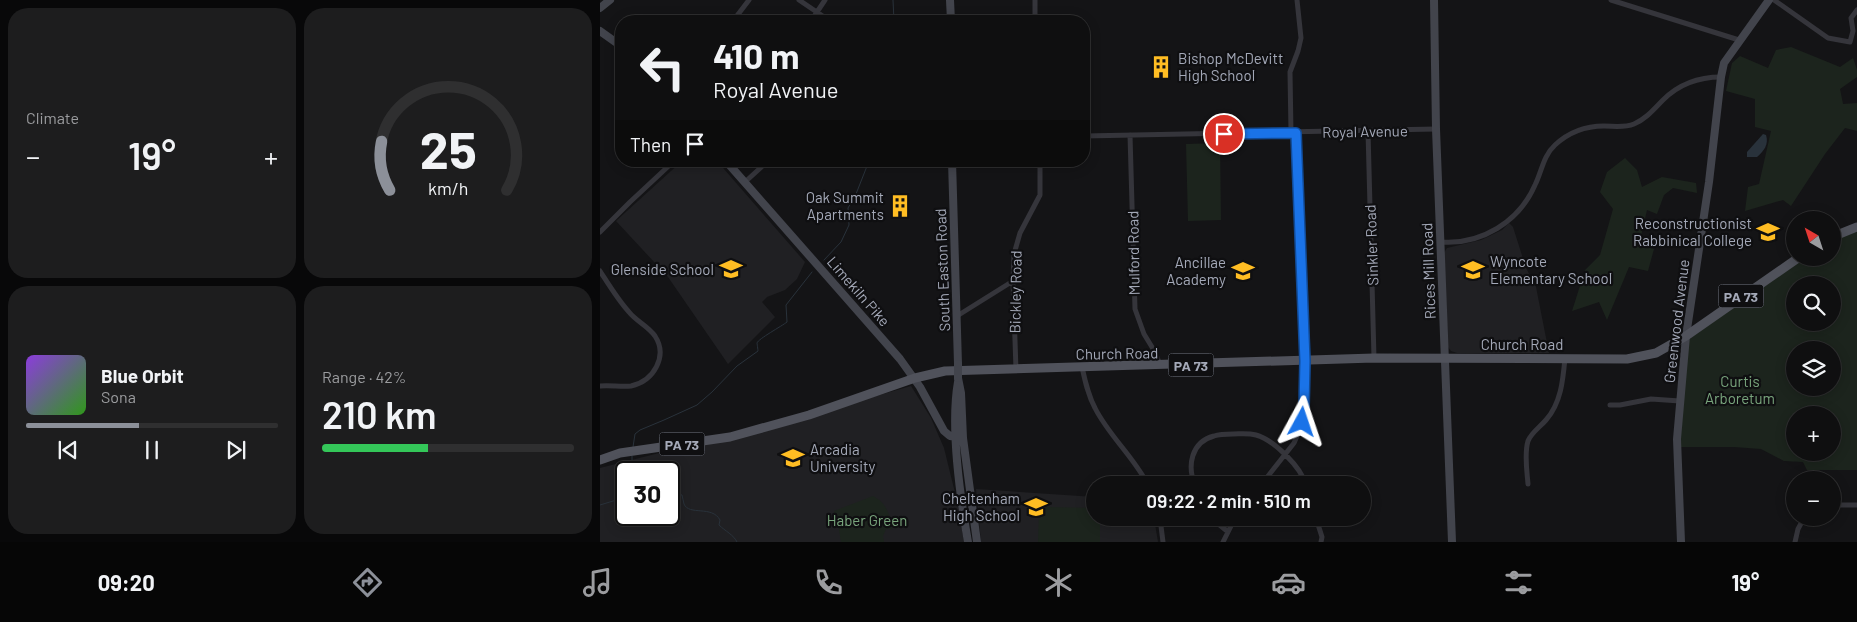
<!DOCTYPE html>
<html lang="en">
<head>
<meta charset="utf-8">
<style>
  :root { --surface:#0f0f10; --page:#1d1d1e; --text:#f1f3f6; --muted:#9b9c9f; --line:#2f2f30; --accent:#8c9099 }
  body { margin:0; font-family:Barlow,sans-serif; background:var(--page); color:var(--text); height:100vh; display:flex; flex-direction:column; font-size:19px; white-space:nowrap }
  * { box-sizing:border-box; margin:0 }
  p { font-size:16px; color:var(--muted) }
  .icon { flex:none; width:28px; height:28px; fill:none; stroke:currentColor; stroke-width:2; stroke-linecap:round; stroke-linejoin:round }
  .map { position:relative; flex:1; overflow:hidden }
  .drawer { display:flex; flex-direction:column; gap:8px; padding:8px; background:#080809; width:600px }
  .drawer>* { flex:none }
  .hud { position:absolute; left:15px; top:15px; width:475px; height:152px; border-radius:20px; box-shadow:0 2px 12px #0003,0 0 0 1px var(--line); background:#0f0f10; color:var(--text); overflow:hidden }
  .needle { width:32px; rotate:321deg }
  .controls { position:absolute; left:1186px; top:211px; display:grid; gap:10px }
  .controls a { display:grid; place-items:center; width:55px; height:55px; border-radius:50%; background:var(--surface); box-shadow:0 2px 12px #0003,0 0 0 1px var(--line); font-size:25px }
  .speed { position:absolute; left:15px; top:461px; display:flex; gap:10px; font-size:25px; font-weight:700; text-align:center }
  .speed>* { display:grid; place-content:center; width:65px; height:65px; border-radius:50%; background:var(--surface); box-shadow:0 2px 12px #0003,0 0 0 1px var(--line); line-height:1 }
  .speed .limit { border:2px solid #111; border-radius:8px; background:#fff; color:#111 }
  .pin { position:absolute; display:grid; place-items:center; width:42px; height:42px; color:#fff; margin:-21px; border:2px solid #fff; border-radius:50%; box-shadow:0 1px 5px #0007 }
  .me { position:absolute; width:55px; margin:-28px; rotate:5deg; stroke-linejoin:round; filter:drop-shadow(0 0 4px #0008) }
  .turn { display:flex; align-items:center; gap:18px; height:105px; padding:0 15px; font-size:22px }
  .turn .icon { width:65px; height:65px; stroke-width:2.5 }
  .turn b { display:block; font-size:35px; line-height:42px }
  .then { display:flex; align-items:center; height:48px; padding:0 15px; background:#0003; gap:10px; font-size:19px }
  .big { font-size:38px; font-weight:600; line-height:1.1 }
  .drawer .card { flex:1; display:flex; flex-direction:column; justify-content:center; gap:8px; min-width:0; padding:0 18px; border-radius:20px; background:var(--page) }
  .drawer .dial { align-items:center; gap:0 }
  .dial svg { height:130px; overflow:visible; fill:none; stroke:var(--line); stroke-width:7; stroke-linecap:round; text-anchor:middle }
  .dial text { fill:var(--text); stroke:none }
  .song { display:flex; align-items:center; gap:15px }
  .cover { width:60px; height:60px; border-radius:8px; background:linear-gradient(135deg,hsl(270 70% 55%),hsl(110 70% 35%)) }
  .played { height:5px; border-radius:2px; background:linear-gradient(90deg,var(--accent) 45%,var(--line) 45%) }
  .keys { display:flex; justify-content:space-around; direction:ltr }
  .heat { display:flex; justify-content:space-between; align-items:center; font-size:28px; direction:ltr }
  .charge { height:8px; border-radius:4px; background:linear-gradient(90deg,#34c759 42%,var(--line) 0) }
  .drawer .tiles { flex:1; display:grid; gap:8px; grid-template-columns:repeat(2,1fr) }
  .trip { position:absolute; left:486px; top:476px; width:285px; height:50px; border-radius:25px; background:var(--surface); box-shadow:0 2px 12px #0003,0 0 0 1px var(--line); font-weight:600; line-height:50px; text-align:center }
  .dock { display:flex; height:80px; justify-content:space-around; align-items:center; background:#060606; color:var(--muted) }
  .dock .icon { width:35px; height:35px }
  .dock .selected { color:var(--accent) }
  .dock b { font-size:22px; color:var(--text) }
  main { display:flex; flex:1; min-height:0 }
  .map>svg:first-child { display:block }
  .built { fill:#202023; fill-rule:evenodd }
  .green { fill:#1c241d; fill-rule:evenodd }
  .water { fill:#29323b }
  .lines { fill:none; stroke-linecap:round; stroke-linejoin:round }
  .stream { stroke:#29323b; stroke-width:1 }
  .street { stroke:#35353b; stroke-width:5 }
  .secondary { stroke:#42444c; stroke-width:8 }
  .primary { stroke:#50525b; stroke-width:9 }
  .secondary-bridge { stroke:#42444c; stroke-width:8 }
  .route-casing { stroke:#114b97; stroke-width:12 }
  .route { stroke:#1a73e8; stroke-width:9 }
  .labels { text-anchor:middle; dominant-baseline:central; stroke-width:4.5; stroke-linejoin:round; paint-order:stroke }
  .shield { fill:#0f0f11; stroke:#777b86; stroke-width:1 }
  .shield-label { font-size:14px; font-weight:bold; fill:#a4a9b8 }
  .poi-label { font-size:15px; fill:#a4a9b8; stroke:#0f0f11; text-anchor:end }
  .street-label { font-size:15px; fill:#a4a9b8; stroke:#0f0f11 }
  .park-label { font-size:15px; fill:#79a57d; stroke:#0f0f11 }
</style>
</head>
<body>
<main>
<section class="drawer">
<div class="tiles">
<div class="card"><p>Climate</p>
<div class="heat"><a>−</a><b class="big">19°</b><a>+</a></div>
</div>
<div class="card dial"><svg viewBox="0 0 100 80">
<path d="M14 69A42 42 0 1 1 86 69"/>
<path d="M14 69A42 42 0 0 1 9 39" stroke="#8c9099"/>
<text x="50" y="56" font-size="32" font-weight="700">25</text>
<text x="50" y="72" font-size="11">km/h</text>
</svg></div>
<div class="card">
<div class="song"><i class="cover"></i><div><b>Blue Orbit</b><p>Sona</p></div></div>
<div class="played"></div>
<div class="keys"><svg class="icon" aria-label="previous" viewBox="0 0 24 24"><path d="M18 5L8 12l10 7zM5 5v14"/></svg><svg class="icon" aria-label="pause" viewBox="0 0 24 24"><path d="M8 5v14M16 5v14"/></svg><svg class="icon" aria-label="next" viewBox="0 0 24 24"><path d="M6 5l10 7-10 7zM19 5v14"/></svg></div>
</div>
<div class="card"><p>Range · 42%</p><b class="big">210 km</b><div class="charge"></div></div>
</div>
</section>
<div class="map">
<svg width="1257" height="542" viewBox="0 0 1257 542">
  <rect width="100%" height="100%" fill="#141416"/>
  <!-- built -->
  <path class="built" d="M82,161h35l88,101 -8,17 -12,11 -18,7 -5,5 13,15 -47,47 -60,-87 -52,-56z
    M909,223l4,4 13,41 10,19 13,66h-92l-6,-2 -3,-4 -4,-94 3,-5 34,-8 21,-10z
    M311,386l20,32 13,30 14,57 6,37h-364v-74l209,-53zM26,472h43v43h-43z
    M376,489l119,8v21h59l4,24h-177z"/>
  <!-- green -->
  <path class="green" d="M1191,47l49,20 13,-9 4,12v7l-17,12 3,15 14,-1v28l-12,-3 -20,26 -34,52 -8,-6 -38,11 3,-24 11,-3 12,-53 -16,-4v-28l-29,-8 6,-28 8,-7 28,12 8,-18z
    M620,143l1,77 -33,1 -2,-77z
    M1025,158l12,12 5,17 20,-10 34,6 1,10 -24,-5 -9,7 -7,19 -10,-4 -8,35 15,4 -6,22 -19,-4 -22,53 -8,-18 -27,9 13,-41 15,-15 13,-46 -13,-17 7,-20z
    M1257,230v240h-50l-4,-8 -19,-1 -23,-12 -27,-2h-54l8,-106 4,-4 113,-79h27l1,-18zM1195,285h37v37h-37zM1195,350h37v38h-37zM1195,415h37v37h-37z
    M273,496c14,7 17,19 19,33h-6l-3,7 1,6h-43l-3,-18 -4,-6v-7z
    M446,507l49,1v10h5v24h-62l1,-29z"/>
  <!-- water -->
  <path class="water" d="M1163,134l3,1c3,9 -2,16 -9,22h-10v-5z"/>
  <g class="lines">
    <!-- stream -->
    <path class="stream" d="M293,0l1,21
      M224,260l17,-18 8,-17 -1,-17 8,-14 13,-33
      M33,447l2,-13 5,-4 24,-10 33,-15 15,-13 25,-26 21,-15c0,-1 -1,-8 -1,-8 1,-4 25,-17 30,-21l-1,-17 26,-33
      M32,472v-16
      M74,493l8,2c1,3 1,6 2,9 5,12 28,1 36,16l-1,5c6,6 15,10 18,17
      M0,505l23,-7 1,-16 2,-3"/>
    <!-- street -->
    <path class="street" d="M199,0l31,21
      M435,0v21
      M1011,0l128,40
      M1174,0l54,38 22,4 3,-11 -2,-13 6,-8
      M133,21l16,-21
      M211,21l14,-21
      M768,131l6,227
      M691,133l-1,-61 8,-21 3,-13 -4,-38
      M530,135l5,174 9,25 11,18 5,13
      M484,136l352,-7
      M145,182l23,-21
      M0,232l30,-30 44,-41
      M841,242c40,3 78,-20 94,-57 7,-14 8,-29 20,-40 14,-13 30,-19 49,-19 10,0 20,2 30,-2 12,-5 20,-15 29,-24 16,-16 36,-23 58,-23
      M0,271c9,14 18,29 29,41 7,9 19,14 26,24 13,20 -1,45 -24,50 -10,1 -21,-1 -31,0
      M357,316l56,-35
      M482,367c3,14 6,28 13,41 14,28 39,49 53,77
      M416,370l-3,-89 1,-27 6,-21 20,-38v-34
      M1010,405h10l31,-6 29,2
      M928,484c-1,-13 -4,-30 0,-43 3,-8 12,-14 18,-21 15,-17 17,-40 19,-62
      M595,485c-8,-19 -4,-43 19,-49 6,-2 13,-2 19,-2 8,0 15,-1 23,1 18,5 45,32 50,50
      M661,485l33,-42 6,-14 4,-22 1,-46 -9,-228
      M1232,505h25
      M560,518l3,24
      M611,518l16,13
      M716,518l6,19 -1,5
      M623,542l12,-24
      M1195,542l3,-13 6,-11"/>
    <!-- secondary -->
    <path class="secondary" d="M350,0l1,21
      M834,0l2,129 16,413
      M0,8l10,-8
      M0,31l21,15
      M126,161l174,198 20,28 24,44 6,5 13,2
      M352,161l6,203
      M358,378l3,15 2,45 14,104
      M358,382c-8,45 2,114 10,160
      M1081,542l-4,-103 9,-103 23,-154 12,-105 3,-14 45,-63"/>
    <!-- primary -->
    <path class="primary" d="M1232,237l25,-10
      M0,460l20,-7 110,-16 79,-22 106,-37 30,-7 429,-13 253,1 29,-6 30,-17 112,-78"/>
    <!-- secondary-bridge -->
    <path class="secondary-bridge" d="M358,364v14"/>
  </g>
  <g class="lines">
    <defs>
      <path id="route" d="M624,134l72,-1 9,228 -1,46 -2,15"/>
    </defs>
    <!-- route casing -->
    <use href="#route" class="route-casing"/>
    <!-- route -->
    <use href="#route" class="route"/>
  </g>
  <!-- icons -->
  <defs>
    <symbol id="building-bare" viewBox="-9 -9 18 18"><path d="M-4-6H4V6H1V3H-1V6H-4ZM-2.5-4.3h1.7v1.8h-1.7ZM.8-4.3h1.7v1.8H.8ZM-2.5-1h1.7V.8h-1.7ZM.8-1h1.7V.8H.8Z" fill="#ffbd23" stroke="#0f0f11" stroke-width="2.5" paint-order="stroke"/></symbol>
    <symbol id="university-bare" viewBox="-9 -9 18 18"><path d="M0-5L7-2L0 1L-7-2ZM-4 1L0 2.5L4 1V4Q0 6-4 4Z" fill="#ffbd23" stroke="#0f0f11" stroke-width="2.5" paint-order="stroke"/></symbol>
    <symbol id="school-bare" viewBox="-9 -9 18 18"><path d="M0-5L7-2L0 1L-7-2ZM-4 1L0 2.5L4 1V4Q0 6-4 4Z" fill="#ffbd23" stroke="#0f0f11" stroke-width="2.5" paint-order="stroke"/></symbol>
  </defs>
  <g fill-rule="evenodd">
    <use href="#building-bare" x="545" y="51" width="32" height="32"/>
    <use href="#building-bare" x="284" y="190" width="32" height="32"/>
    <use href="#university-bare" x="1152" y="216" width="32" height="32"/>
    <use href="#school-bare" x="115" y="253" width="32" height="32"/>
    <use href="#school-bare" x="857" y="254" width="32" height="32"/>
    <use href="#school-bare" x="627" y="255" width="32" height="32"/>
    <use href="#university-bare" x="177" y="442" width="32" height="32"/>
    <use href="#school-bare" x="420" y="491" width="32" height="32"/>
  </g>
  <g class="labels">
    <!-- shield labels -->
    <g class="shield">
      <rect x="1118.5" y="284.5" width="45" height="23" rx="4"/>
      <rect x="568.5" y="353.5" width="45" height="23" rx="4"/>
      <rect x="59.5" y="432.5" width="45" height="23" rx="4"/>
    </g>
    <g class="shield-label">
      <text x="1141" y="296">PA 73</text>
      <text x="591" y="365">PA 73</text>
      <text x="82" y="444">PA 73</text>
    </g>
    <!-- poi labels -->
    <g class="poi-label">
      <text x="578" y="58" text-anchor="start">Bishop McDevitt<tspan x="578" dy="17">High School</tspan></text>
      <text x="284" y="197">Oak Summit<tspan x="284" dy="17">Apartments</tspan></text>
      <text x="1152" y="223">Reconstructionist<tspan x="1152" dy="17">Rabbinical College</tspan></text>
      <text x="890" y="261" text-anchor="start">Wyncote<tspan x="890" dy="17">Elementary School</tspan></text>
      <text x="626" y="262">Ancillae<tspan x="626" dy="17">Academy</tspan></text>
      <text x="114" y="269">Glenside School</text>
      <text x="210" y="449" text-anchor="start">Arcadia<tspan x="210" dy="17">University</tspan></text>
      <text x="420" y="498">Cheltenham<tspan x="420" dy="17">High School</tspan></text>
    </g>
    <!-- street labels -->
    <g class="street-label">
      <text transform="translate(765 131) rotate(-1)">Royal Avenue</text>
      <text transform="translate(771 245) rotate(-92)">Sinkler Road</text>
      <text transform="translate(533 253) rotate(-91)">Mulford Road</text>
      <text transform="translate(342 270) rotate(-92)">South Easton Road</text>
      <text transform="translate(828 271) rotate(-92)">Rices Mill Road</text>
      <text transform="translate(259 291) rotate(49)">Limekiln Pike</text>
      <text transform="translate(415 292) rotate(-89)">Bickley Road</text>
      <text transform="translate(1076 321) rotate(-83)">Greenwood Avenue</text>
      <text x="922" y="344">Church Road</text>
      <text transform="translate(517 353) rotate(-1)">Church Road</text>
    </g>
    <!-- park labels -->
    <g class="park-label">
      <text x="1140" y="381">Curtis<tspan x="1140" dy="17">Arboretum</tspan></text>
      <text x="267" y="520">Haber Green</text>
    </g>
  </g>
</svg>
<div class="controls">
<a><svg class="needle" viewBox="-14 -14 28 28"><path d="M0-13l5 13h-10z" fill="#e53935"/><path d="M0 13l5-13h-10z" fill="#9b9c9f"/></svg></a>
<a><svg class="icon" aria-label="search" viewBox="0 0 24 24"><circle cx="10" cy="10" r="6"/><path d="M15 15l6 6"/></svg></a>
<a><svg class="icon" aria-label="layers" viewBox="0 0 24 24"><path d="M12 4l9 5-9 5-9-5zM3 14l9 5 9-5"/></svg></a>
<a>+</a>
<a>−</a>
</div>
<div class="speed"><div class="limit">30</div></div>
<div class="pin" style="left:624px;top:134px;background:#d93025"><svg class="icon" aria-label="arrive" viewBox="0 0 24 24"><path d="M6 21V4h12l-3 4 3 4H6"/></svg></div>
<svg class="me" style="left:702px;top:422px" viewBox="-20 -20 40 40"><path d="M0-17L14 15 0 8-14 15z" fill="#1a73e8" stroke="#fff" stroke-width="4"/></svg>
<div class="trip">09:22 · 2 min · 510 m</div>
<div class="hud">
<div class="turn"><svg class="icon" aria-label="left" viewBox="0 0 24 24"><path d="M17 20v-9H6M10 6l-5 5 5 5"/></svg><div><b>410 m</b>Royal Avenue</div></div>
<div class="then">Then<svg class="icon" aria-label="arrive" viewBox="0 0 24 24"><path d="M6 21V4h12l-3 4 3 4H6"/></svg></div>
</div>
</div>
</main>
<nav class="dock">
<b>09:20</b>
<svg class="icon selected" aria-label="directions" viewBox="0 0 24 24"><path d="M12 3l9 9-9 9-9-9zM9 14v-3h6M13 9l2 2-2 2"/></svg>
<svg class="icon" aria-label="music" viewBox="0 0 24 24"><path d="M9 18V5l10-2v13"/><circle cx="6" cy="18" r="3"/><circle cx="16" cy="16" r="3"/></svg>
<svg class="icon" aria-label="phone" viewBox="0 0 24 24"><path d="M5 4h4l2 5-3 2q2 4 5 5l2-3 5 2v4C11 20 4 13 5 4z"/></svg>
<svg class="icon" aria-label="climate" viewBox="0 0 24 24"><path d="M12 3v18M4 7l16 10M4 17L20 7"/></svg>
<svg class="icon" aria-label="car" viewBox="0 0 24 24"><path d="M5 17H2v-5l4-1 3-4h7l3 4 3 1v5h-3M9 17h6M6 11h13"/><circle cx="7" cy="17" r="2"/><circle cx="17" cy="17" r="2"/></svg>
<svg class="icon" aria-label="filters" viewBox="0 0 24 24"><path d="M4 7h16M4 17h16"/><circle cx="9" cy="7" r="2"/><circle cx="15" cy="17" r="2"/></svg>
<b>19°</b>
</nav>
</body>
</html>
